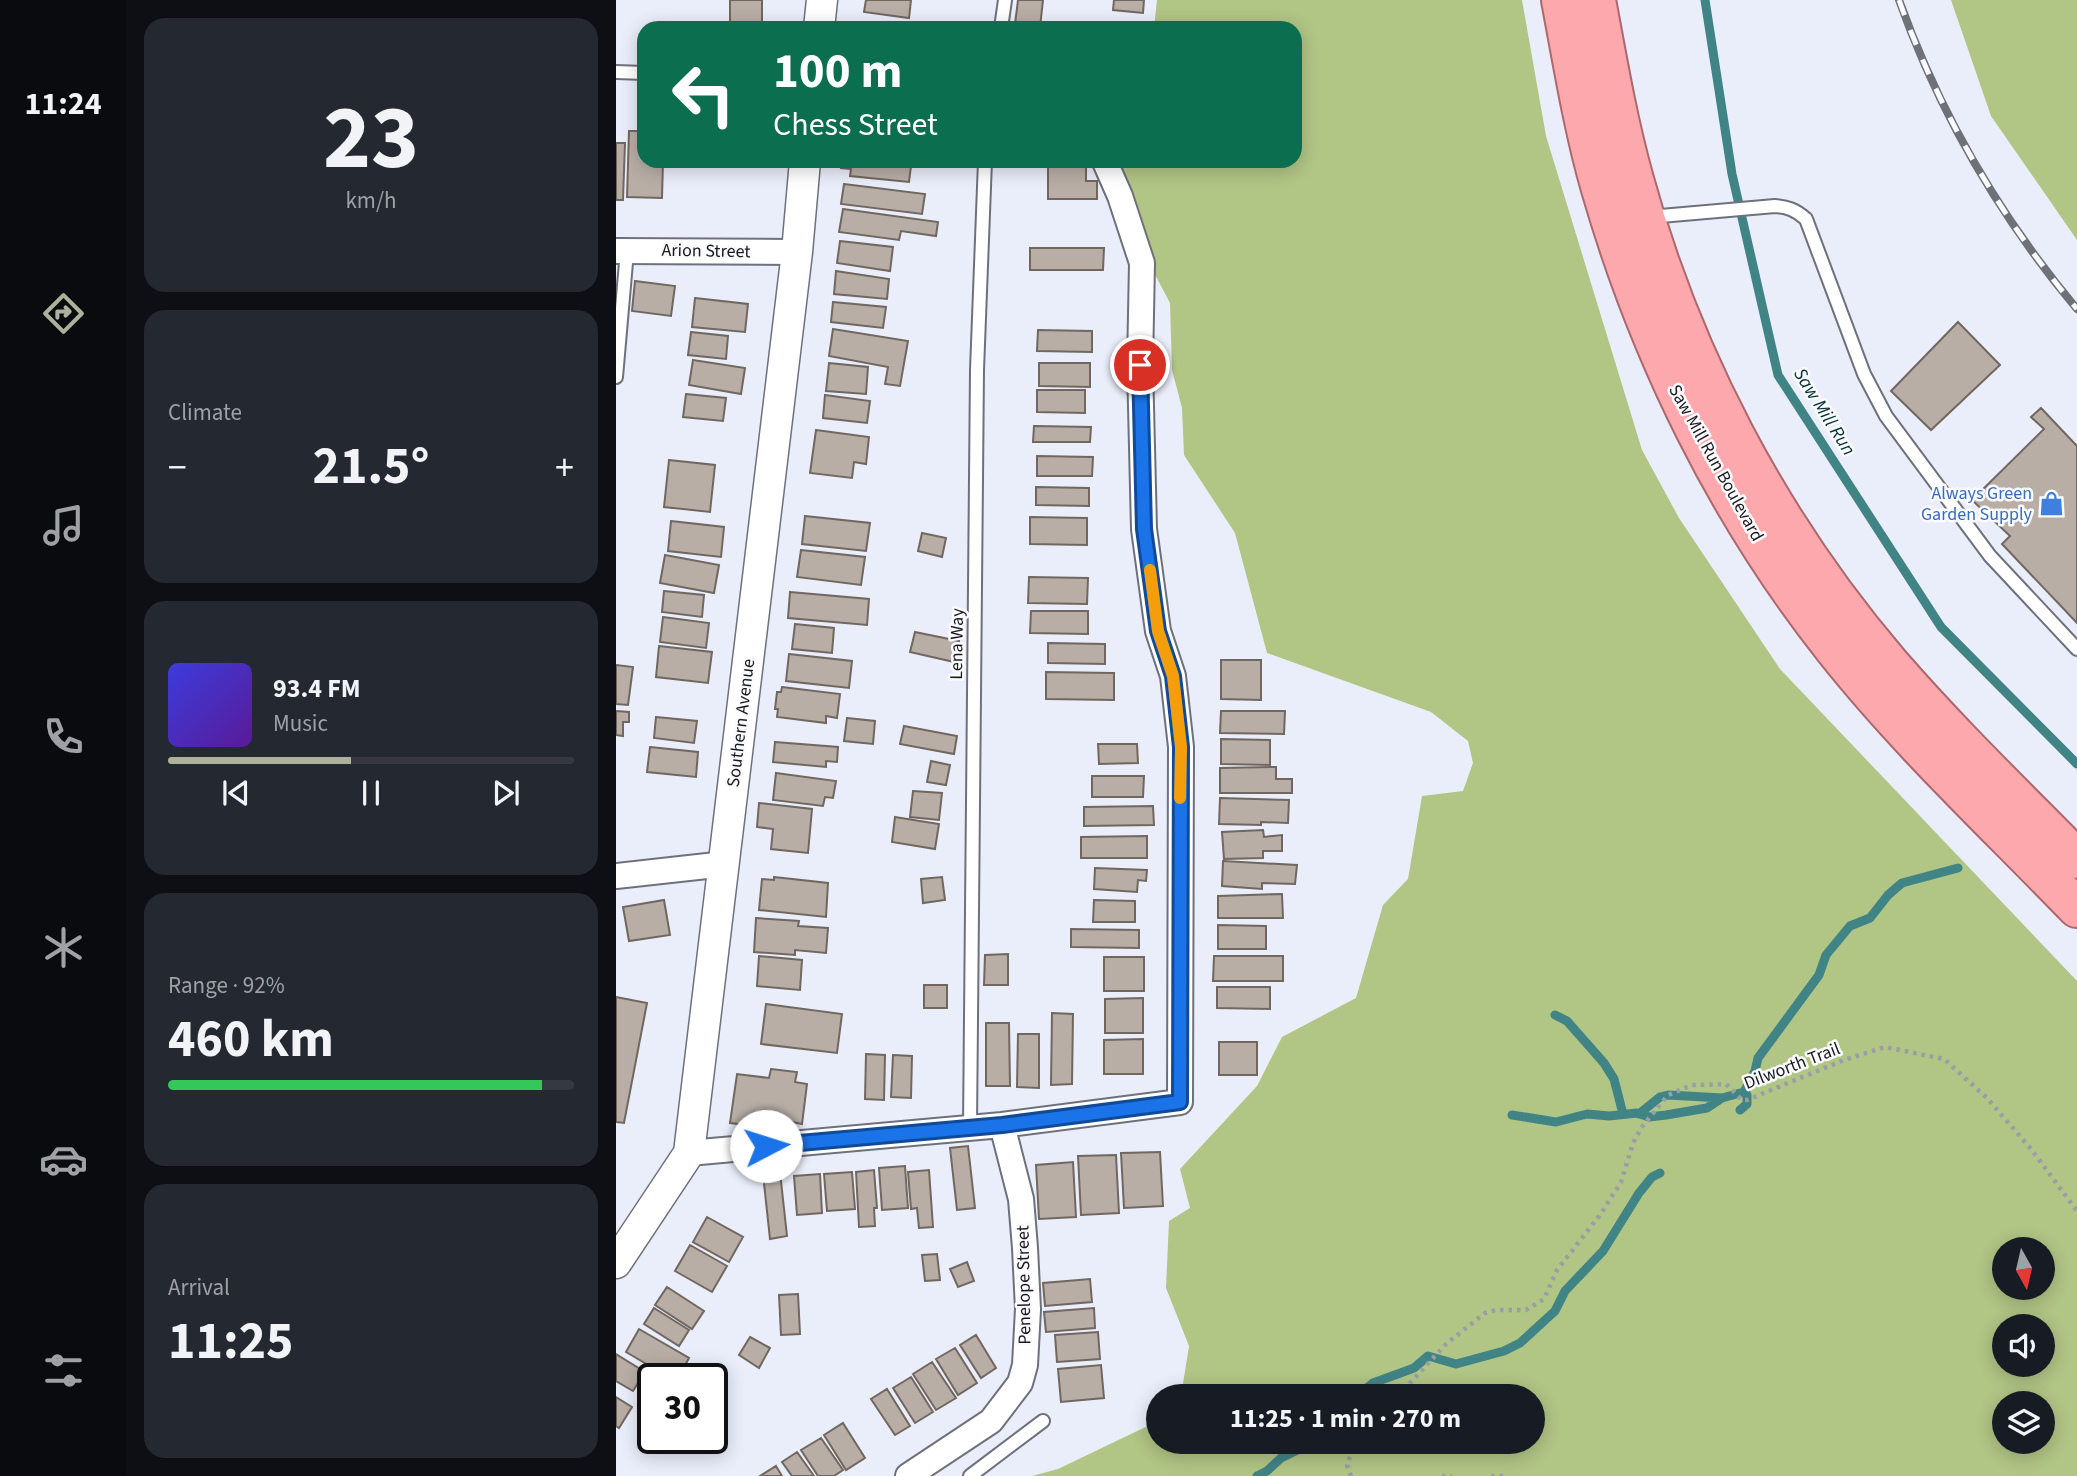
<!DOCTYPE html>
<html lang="en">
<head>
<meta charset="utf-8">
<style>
  :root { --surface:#171b24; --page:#242831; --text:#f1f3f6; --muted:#9ea1a6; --line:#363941; --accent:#adb09b }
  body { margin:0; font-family:"Source Sans 3",sans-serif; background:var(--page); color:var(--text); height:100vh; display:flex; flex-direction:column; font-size:26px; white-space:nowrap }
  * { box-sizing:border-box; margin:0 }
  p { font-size:23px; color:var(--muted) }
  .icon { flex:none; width:38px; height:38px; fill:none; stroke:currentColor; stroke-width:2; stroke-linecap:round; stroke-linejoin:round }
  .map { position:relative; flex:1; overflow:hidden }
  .details { display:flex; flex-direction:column; gap:18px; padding:18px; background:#0d0f14; width:490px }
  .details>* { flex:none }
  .banner { position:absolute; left:21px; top:21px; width:665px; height:147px; border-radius:21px; box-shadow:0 4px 18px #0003; background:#0b6e4f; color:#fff; overflow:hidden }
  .needle { width:46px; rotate:172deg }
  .controls { position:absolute; left:1376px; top:1237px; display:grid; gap:14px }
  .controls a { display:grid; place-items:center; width:63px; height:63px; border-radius:50%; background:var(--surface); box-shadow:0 4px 18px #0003; font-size:35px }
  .speed { position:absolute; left:21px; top:1363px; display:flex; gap:14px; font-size:35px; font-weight:700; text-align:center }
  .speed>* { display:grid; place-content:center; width:91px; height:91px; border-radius:50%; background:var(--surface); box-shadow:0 4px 18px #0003; line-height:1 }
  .speed .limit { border:4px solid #111; border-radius:10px; background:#fff; color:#111 }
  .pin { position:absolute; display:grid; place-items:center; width:60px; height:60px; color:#fff; margin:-30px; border:4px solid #fff; border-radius:50%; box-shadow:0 2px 7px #0007 }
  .me { position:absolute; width:77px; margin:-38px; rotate:85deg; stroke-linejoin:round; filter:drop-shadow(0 0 5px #0008) }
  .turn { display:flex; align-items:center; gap:24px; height:147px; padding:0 21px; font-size:32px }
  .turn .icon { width:91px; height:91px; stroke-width:2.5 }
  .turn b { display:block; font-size:49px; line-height:60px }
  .big { font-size:52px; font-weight:700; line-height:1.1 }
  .details .card { flex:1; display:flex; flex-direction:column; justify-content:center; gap:10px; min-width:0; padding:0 24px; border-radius:21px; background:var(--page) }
  .details .dial { align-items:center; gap:0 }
  .dial b { font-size:91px; line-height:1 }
  .song { display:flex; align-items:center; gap:21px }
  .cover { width:84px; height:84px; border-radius:10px; background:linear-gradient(135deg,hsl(240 70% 55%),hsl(270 70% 35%)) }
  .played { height:7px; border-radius:4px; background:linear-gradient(90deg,var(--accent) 45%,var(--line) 45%) }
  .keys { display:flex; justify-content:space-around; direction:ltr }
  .heat { display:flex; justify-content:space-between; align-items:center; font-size:38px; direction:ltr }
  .charge { height:10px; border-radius:5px; background:linear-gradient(90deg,#34c759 92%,var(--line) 0) }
  .trip { position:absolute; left:530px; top:1384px; width:399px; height:70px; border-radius:35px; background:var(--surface); box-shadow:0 4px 18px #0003; font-weight:700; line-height:70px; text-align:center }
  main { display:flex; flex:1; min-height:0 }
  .menu { display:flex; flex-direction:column; width:126px; justify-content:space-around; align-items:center; background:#090b0e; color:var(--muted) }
  .menu .icon { width:49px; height:49px }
  .menu .current { color:var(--accent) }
  .menu b { font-size:32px; color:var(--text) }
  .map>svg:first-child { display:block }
  .forest { fill:#b1c585; fill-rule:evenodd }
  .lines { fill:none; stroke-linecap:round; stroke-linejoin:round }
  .stream { stroke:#418486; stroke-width:9 }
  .building { fill:#b8aea6; stroke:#706760; stroke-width:2 }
  .service-casing { stroke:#6e717b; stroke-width:16 }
  .minor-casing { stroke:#6e717b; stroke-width:28 }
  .tertiary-casing { stroke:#6e717b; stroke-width:33 }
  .trunk-casing { stroke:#ac686d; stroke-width:42 }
  .path { stroke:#9b9ea7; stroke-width:4.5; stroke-dasharray:3.5 5; stroke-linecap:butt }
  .service { stroke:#fff; stroke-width:12 }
  .minor { stroke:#fff; stroke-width:24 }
  .tertiary { stroke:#fff; stroke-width:30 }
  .trunk { stroke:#fca8ac; stroke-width:38 }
  .rail-casing { stroke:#6e7178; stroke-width:8 }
  .rail { stroke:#fbfbfe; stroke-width:5; stroke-dasharray:16; stroke-linecap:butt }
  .route-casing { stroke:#114b97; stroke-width:18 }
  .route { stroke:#1a73e8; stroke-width:12 }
  .slow { stroke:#f59e0b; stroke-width:12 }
  .labels { text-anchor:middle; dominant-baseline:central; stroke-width:5; stroke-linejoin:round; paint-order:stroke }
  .street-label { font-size:18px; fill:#191a1e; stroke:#fbfbfe }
  .shop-label { font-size:18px; fill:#366cbe; stroke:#fbfbfe; text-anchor:end }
  .water-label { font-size:19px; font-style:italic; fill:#013132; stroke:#fbfbfe }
</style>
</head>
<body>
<main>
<nav class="menu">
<b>11:24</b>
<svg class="icon current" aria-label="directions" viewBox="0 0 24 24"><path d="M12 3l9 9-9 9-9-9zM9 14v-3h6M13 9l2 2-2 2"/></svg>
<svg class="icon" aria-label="music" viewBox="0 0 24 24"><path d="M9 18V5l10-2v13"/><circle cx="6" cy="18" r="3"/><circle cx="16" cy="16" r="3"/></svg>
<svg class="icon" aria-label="phone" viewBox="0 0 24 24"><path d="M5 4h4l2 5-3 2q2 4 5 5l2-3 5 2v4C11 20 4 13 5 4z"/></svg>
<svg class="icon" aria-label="climate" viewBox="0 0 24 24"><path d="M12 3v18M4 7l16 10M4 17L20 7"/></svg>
<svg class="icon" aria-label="car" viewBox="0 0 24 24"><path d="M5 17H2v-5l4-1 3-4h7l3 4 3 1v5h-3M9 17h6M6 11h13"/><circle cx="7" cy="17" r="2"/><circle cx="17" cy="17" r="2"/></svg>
<svg class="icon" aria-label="filters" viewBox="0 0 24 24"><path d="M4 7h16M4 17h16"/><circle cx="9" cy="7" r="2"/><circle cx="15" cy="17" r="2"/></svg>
</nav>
<section class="details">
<div class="card dial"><b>23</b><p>km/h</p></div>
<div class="card"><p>Climate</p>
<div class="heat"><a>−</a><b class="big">21.5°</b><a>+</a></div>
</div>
<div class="card">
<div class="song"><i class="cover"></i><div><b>93.4 FM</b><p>Music</p></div></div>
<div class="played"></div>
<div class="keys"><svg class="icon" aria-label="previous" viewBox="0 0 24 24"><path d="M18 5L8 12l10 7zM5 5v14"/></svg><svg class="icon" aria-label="pause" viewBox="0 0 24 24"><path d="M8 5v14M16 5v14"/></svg><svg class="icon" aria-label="next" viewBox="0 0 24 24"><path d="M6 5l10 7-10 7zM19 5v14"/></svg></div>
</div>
<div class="card"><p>Range · 92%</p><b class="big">460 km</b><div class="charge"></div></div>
<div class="card"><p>Arrival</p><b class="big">11:25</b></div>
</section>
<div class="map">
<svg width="1461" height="1476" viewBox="0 0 1461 1476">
  <rect width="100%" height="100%" fill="#eaeefa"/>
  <!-- forest -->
  <path class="forest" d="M541,0h365l24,136 96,314 37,68 101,151 297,312v495h-1045l26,-7 100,-48v21h375v-46h-352l8,-50 -23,-58 3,-67 21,-13 -10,-39 77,-83 25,-49 74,-39 27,-93 25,-26 14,-83 41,-5 10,-28 -5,-22 -37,-29 -164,-59 -32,-120 -51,-78 -2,-47 -10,-38 -2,-67 -19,-36 -35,-106h179v-133h-141zM1388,1250h38v38h-38zM1388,1326h38v39h-38zM1388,1404h38v38h-38z
    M1335,0h126v240l-86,-124z"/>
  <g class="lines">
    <!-- stream -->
    <path class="stream" d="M1089,0l27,174 46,201 163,252 136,137
      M939,1015l12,6 37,42 10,16 9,35
      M1124,1110l7,-6v-9l-3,-3
      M1023,1114l21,-17 8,-2 54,3
      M896,1115l44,7 31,-8 22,2 28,-3 12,4 17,-2 41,-7 15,-10 22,-6 11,-21 3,-13 61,-83 7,-20 24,-29 20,-8 18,-23 14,-12 56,-15
      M741,1396l16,-13 41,-15 14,-12 28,8 48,-13 16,-8 35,-32 10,-20 38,-40 36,-58 13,-16 8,-4
      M641,1476l10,-5 14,-13 33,-16"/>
  </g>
  <!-- building -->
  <path class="building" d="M114,0h32v28h-32z
    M250,0h45l-2,18 -45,-6z
    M402,0h25l-3,27 -25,-3z
    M498,0h30l-1,13 -30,-3z
    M13,131h15v30h19l-1,37 -35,-1z
    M0,143h9l-2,57h-7z
    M226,161h75v5h-6l-2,16 -59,-6 1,-7 -10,-1z
    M432,165h38v16h11v18h-49z
    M228,184l81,10 -3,20 -81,-10z
    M227,209l95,13 -2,14 -35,-5 -2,9 -60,-8z
    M224,241l53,6 -3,24 -53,-8z
    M414,248h74l-1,22h-73z
    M220,271l53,8 -2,20 -53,-5z
    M19,281l40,5 -4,30 -39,-5z
    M79,298l53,6 -3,28 -53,-5z
    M217,302l53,5 -3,21 -52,-6z
    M1342,322l42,43 -69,65 -40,-39z
    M217,329l75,12 -8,45 -15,-2 3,-17 -59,-11z
    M422,330l54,1v21l-55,-1z
    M75,332l37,4 -2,23 -38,-4z
    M77,360l52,8 -4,26 -52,-9z
    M213,363l39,4 -2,27 -40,-3z
    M423,363h51v24l-51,-1z
    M421,390h48v23l-48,-1z
    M70,394l40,4 -3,23 -40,-4z
    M209,395l45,6 -3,22 -44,-5z
    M1425,408l36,38v177l-75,-79 8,-8 -38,-36 72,-71 -13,-12z
    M418,426l57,1 -1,15h-57z
    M200,430l53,7 -3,27 -12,-2 -2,16 -42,-5z
    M421,456l56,1 -1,19h-55z
    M53,460l46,5 -5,47 -46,-5z
    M420,487l53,1v18l-53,-1z
    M189,516l65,7 -4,28 -64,-7z
    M414,517l57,1v27l-57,-1z
    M55,521l53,6 -3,30 -53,-6z
    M306,533l24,5 -4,19 -24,-6z
    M185,550l64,7 -4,28 -64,-8z
    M49,555l54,10 -5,28 -54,-10z
    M413,577l59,1 -1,26 -59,-1z
    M48,591l40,4 -2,22 -40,-5z
    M174,592l79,7 -2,26 -79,-7z
    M415,611h57v23l-58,-1z
    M47,617l46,6 -3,25 -46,-6z
    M179,624l39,4 -2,25 -40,-4z
    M299,632l44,9 -5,21 -44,-10z
    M432,643l57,1v20l-57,-1z
    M43,646l53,6 -4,31 -52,-6z
    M173,654l63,7 -3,27 -63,-7z
    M605,660h40v40l-40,-1z
    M0,665l17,2 -5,38 -12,-1z
    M430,672l68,1v27l-68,-1z
    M166,687l58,7 -3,24 -11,-2v7l-49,-6 1,-8h-3l2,-17h4z
    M0,711l13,1v10h-6v14l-7,-1z
    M605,711h64l-1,23 -64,-1z
    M40,717l41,4 -3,22 -40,-5z
    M231,718l28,3 -2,23 -29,-3z
    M288,726l53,10 -3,18 -54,-10z
    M605,739l49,1v25l-49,-1z
    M159,742l63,5 -1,15 -11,-1v6l-53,-5z
    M482,744h39l1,19 -39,1z
    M34,747l48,5 -2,25 -49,-5z
    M315,761l19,4 -4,20 -19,-3z
    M660,767v12h16v14h-72v-25z
    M160,773l60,8 -3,17 -8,-1 -2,9 -50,-6z
    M476,776h52l-1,21h-51z
    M297,791l29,2 -3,27 -29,-3z
    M604,798l69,2 -1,23 -27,-1v3l-42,-1z
    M143,803l53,6 -4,44 -37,-4 2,-20 -16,-2z
    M537,806l1,19 -70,1v-19z
    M279,817l44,7 -4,25 -43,-7z
    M647,830l1,7 18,-2v16h-19v7l-39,1 -2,-27z
    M531,836v22h-66v-21z
    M607,861l74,4 -2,19 -33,-1v6l-40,-3z
    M479,868l52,2 -1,11 -8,-1 -1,12 -43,-3z
    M158,877l54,6 -2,34 -67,-7 3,-31 12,1z
    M326,877l3,23 -22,3 -2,-24z
    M666,894l1,24h-65v-22z
    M48,900l6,35 -41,6 -6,-34z
    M478,900l41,1v21h-42z
    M140,918l43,3 -1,5 30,2 -2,25 -31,-3v5l-41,-3z
    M602,925l48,1v23h-48z
    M455,929l68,1v18l-68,-1z
    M392,954v31h-24l1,-30z
    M143,956l43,4 -2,30 -43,-4z
    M598,956h69v25h-70z
    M488,957h40v34h-40z
    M308,985h23v23h-23z
    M601,987h53v22l-53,-1z
    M0,997l31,6 -23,120 -8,-1z
    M527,998v35h-38v-34z
    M150,1004l76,10 -5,39 -76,-9z
    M436,1013l21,1 -1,70 -21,1z
    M370,1023h23l1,63h-24z
    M402,1034h21v54l-22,-1z
    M527,1039v35h-39v-34z
    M603,1042h38v33h-38z
    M250,1054l19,1 -1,45 -19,-1z
    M277,1055l19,1 -1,42 -20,-1z
    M155,1069l26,3 -2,10 12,2 -5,40 -15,-3 -2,8 -55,-6 7,-49 32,4z
    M352,1146l7,62 -18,2 -7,-62z
    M544,1152l3,54 -39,2 -3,-55z
    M500,1155l3,58 -38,2 -3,-59z
    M457,1162l3,55 -37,2 -3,-54z
    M289,1166l3,42 -26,2 -3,-42z
    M258,1170l3,38h-3l1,18 -16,1 -3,-55z
    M313,1170l4,57 -14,1 -2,-20 -6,1 -3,-37z
    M164,1172l7,64 -17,3 -7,-65z
    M236,1172l3,37 -28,2 -3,-37z
    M204,1174l2,39 -25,2 -3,-39z
    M91,1217l36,20 -14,25 -36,-20z
    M74,1245l37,21 -15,26 -37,-21z
    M321,1254l3,26 -15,1 -3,-26z
    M351,1262l7,19 -16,6 -8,-18z
    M474,1279l2,23 -47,4 -2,-23z
    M51,1287l37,24 -12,18 -37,-24z
    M182,1294l2,40 -19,1 -2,-40z
    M38,1308l35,22 -10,16 -35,-22z
    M478,1308l1,20 -49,4 -2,-20z
    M23,1329l50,29 -9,17 -15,-8 -3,6 -36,-21z
    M482,1332l2,27 -43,3 -2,-27z
    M360,1335l20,33 -15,10 -21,-33z
    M134,1337l20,11 -11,20 -20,-13z
    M339,1348l22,35 -19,12 -22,-36z
    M0,1354l29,18 -12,19 -17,-10z
    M316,1362l24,36 -20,12 -23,-36z
    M485,1365l3,33 -43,4 -3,-33z
    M295,1377l22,35 -18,11 -22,-35z
    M271,1389l23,37 -15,9 -24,-36z
    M0,1397l16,10 -13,21 -3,-2z
    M227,1423l22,35 -19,12 -22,-35z
    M205,1438l22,32 -9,6h-16l-17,-26z
    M181,1452l17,24h-22l-10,-14z
    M160,1466l6,10h-22z"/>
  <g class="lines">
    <defs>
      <path id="service" d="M385,28l4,-28
        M0,72l28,1
        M1033,217l126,-11c13,1 21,4 31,13l58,155 22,42 104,140 87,93
        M0,377l11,-126
        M354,1127l7,-757 8,-209
        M354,1476l73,-55"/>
      <path id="minor" d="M0,251l181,1
        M0,876l109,-12
        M73,1153l313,-28 178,-23 1,-355 -8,-71 -15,-45 -14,-102 -4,-164 2,-102 -22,-67 -15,-34
        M292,1476l83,-55 29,-38 5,-18 3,-56 -3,-61 -4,-49 -19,-74"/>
      <path id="tertiary" d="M203,28l3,-28
        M0,1263l73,-110 108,-901 8,-91"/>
      <path id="trunk" d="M945,0c12,63 22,127 40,189 48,166 126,325 234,461 73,92 160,173 242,258
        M980,0c11,59 21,118 37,176 48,178 137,348 257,488 59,68 124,131 187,195"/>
    </defs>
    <!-- service casing -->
    <use href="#service" class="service-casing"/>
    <!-- minor casing -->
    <use href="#minor" class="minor-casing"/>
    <!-- tertiary casing -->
    <use href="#tertiary" class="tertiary-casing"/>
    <!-- trunk casing -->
    <use href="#trunk" class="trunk-casing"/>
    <!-- path -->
    <path class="path" d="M782,1396l48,-52 39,-31 11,-3h30l18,-11 13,-29 43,-55 21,-33 12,-39 8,-15 27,-33 24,-10 34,-1 16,16h5l97,-40 41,-13 59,12 43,39 44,51 46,62
      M735,1476l-4,-11 8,-23
      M826,1476h10
      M875,1476h17"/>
    <!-- service -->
    <use href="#service" class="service"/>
    <!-- minor -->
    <use href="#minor" class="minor"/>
    <!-- tertiary -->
    <use href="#tertiary" class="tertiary"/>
    <!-- trunk -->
    <use href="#trunk" class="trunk"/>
    <defs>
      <path id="rail" d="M1283,0c40,112 101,217 178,309"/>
    </defs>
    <!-- rail casing -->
    <use href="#rail" class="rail-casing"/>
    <!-- rail -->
    <use href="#rail" class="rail"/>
  </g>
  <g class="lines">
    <defs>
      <path id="route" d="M150,1146l236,-21 178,-23 1,-355 -8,-71 -15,-45 -14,-102 -4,-164"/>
    </defs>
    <!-- route casing -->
    <use href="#route" class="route-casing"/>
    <!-- route -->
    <use href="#route" class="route"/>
    <!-- slow -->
    <path class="slow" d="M534,570l8,61 15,45 8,71 -1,51"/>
  </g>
  <!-- icons -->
  <defs>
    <symbol id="shop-bare" viewBox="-9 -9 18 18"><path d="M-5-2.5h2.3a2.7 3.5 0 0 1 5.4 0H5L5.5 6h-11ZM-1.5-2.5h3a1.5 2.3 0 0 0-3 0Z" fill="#3f7fe0" stroke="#fbfbfe" stroke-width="2.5" paint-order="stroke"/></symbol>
  </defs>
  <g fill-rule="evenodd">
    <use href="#shop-bare" x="1418" y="486" width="35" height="35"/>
  </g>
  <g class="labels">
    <!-- street labels -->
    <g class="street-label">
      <text transform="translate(90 251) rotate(1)">Arion Street</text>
      <text transform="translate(1100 463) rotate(61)">Saw Mill Run Boulevard</text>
      <text transform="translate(341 644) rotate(-89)">Lena Way</text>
      <text transform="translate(125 723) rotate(-83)">Southern Avenue</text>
      <text transform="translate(1176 1066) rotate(-21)">Dilworth Trail</text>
      <text transform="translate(408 1285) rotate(-91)">Penelope Street</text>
    </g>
    <!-- shop labels -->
    <g class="shop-label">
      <text x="1416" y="493">Always Green<tspan x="1416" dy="21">Garden Supply</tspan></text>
    </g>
    <!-- water labels -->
    <g class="water-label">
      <text transform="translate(1208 412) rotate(58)">Saw Mill Run</text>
    </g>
  </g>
</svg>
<div class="controls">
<a><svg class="needle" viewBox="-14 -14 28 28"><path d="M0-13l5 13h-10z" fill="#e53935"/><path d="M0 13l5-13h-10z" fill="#9ea1a6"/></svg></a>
<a><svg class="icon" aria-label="sound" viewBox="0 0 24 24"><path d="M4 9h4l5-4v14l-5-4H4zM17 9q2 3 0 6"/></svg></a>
<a><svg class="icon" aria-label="layers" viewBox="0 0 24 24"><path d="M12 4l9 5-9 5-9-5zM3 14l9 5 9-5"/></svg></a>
</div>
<div class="speed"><div class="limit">30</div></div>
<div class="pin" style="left:524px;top:365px;background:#d93025"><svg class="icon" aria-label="arrive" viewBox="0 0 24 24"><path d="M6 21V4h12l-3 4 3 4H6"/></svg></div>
<svg class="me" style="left:150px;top:1146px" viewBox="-20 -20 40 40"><circle r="19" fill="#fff"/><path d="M0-13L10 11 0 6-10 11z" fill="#1a73e8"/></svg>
<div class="trip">11:25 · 1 min · 270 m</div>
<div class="banner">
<div class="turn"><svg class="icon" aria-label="left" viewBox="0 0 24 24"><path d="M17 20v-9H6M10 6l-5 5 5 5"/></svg><div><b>100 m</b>Chess Street</div></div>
</div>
</div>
</main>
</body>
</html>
